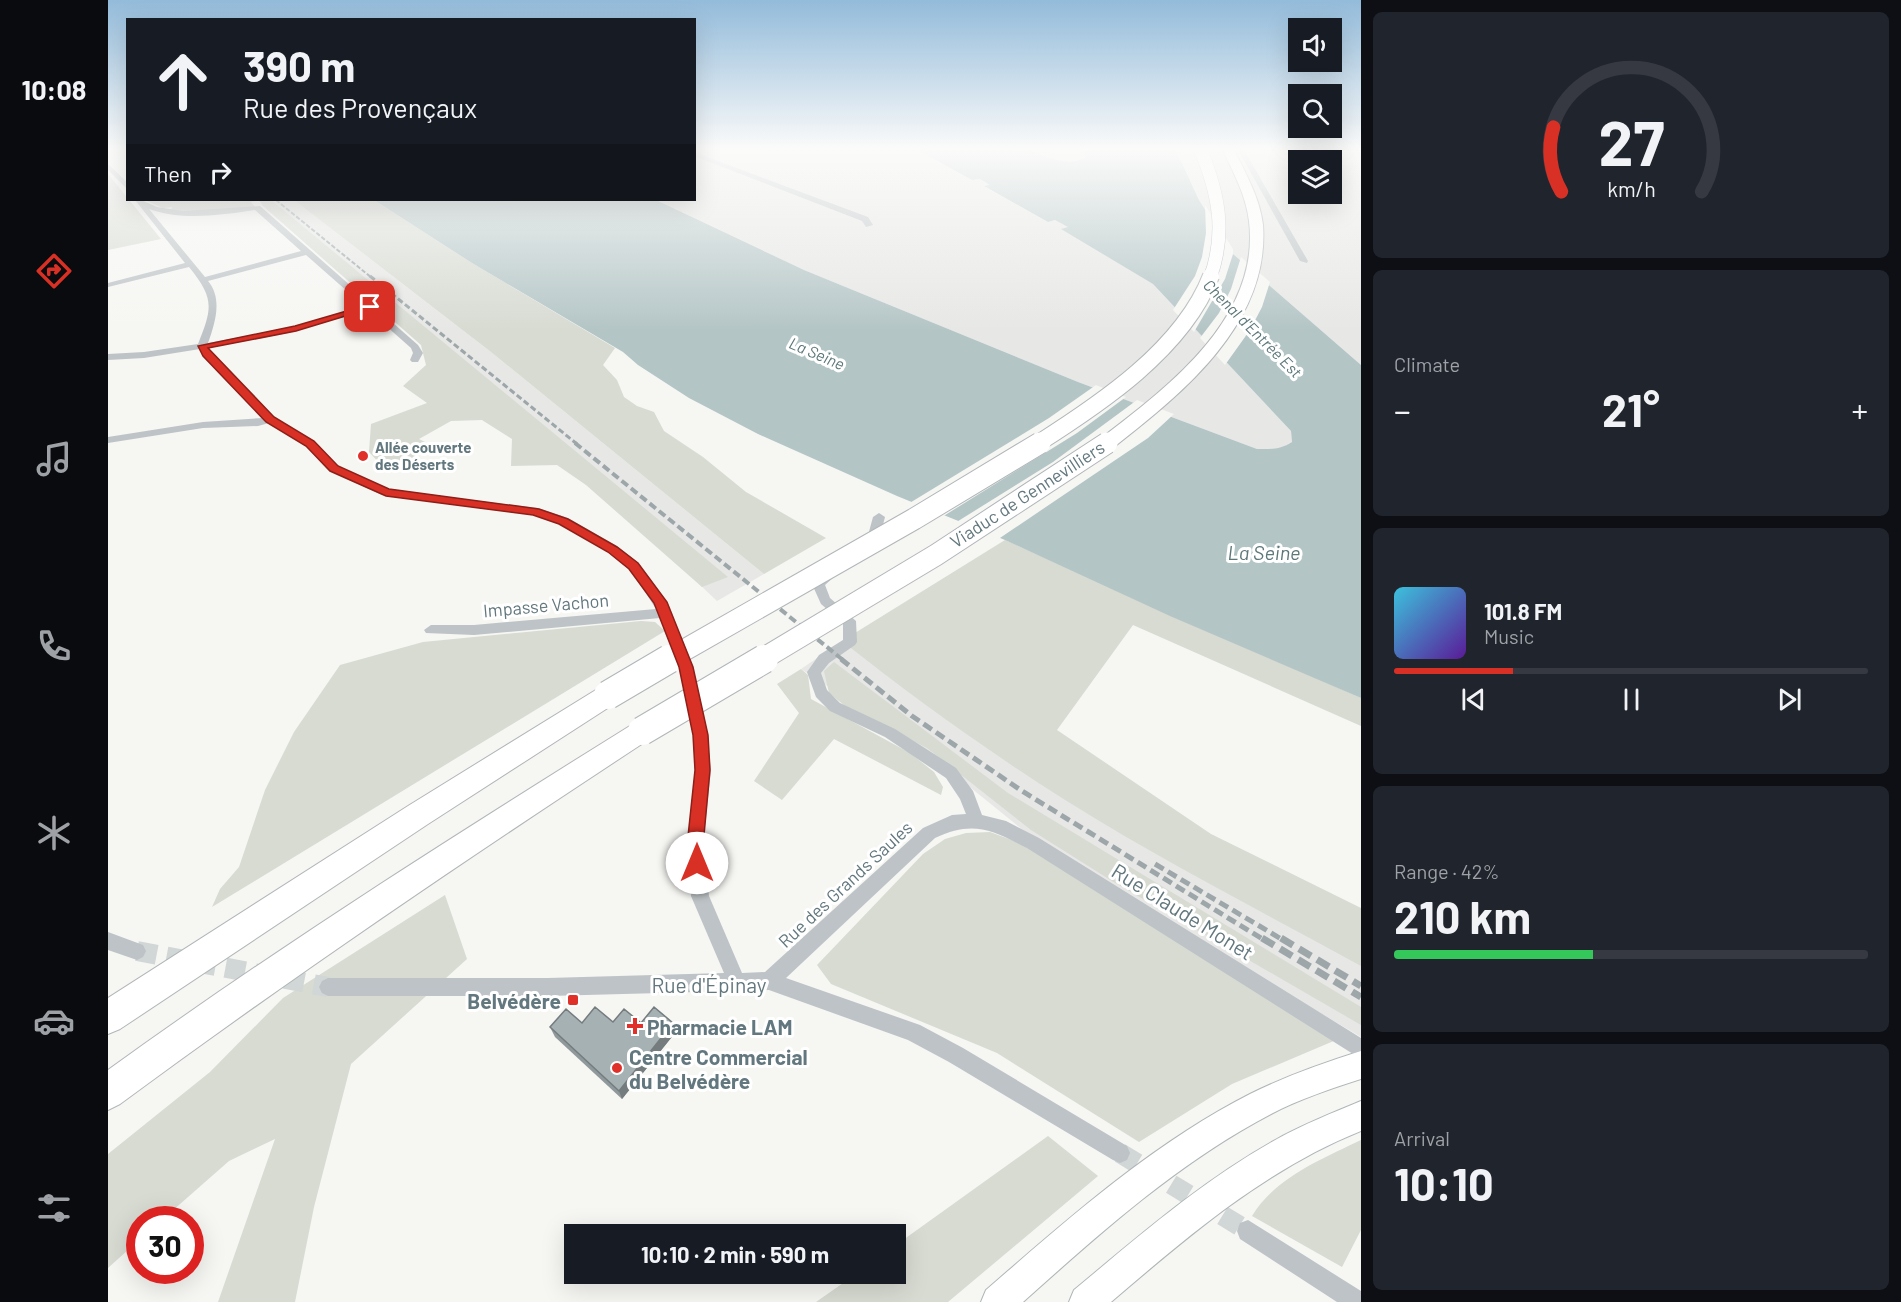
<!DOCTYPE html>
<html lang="en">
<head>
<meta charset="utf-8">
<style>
  :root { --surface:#171b24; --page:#20242c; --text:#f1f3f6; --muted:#9ea1a6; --line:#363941; --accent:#d93025 }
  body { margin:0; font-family:Barlow,sans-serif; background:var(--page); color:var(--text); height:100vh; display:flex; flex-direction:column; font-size:22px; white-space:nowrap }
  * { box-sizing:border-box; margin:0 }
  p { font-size:20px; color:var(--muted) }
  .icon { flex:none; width:33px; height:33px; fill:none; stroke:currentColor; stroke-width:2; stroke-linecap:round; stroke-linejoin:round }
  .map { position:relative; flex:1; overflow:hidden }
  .sheet { display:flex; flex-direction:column; gap:12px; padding:12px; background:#0d0f14; width:540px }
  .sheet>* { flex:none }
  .banner { position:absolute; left:18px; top:18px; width:570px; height:183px; border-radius:0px; box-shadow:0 6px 24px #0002; background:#171b24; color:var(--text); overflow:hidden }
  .controls { position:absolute; left:1180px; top:18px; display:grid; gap:12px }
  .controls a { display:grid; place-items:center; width:54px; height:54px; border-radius:0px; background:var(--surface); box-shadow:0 6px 24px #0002; font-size:30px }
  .speed { position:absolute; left:18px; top:1206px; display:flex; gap:12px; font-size:30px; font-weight:700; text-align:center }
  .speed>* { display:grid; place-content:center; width:78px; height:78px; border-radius:50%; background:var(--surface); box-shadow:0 6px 24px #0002; line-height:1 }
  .speed .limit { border:9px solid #d22; background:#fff; color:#111 }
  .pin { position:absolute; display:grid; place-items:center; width:51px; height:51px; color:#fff; margin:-26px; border-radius:12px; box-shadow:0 3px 9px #0006 }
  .me { position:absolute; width:66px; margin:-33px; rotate:0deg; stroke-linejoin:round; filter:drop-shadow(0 0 4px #0008) }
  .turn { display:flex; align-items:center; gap:21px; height:126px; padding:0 18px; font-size:27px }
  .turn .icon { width:78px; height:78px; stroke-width:2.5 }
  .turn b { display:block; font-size:42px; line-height:51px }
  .then { display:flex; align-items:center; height:57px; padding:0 18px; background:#0003; gap:12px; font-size:22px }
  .big { font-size:45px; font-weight:700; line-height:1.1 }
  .sheet .card { flex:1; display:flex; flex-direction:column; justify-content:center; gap:9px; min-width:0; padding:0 21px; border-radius:9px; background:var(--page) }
  .sheet .dial { align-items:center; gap:0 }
  .dial svg { height:156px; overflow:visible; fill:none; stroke:var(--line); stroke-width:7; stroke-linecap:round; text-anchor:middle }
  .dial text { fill:var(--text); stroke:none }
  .song { display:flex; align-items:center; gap:18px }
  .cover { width:72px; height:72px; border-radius:9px; background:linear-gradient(135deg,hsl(190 70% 55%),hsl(270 70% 35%)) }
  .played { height:6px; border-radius:3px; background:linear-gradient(90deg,var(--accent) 25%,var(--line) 25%) }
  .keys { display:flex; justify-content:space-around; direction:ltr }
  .heat { display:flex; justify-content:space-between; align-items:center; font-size:33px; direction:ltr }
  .charge { height:9px; border-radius:4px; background:linear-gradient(90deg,#34c759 42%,var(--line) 0) }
  .trip { position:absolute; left:456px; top:1224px; width:342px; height:60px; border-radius:0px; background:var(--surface); box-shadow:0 6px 24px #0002; font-weight:700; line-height:60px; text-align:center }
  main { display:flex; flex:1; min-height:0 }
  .menu { display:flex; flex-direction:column; width:108px; justify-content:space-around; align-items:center; background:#090b0e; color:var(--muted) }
  .menu .icon { width:42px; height:42px }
  .menu .current { color:var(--accent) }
  .menu b { font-size:27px; color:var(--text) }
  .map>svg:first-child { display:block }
  .built { fill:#e7e7e6; fill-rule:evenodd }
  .green { fill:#d7dbd2 }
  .water { fill:#b4c5c6 }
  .pier { fill:#f6f6f3 }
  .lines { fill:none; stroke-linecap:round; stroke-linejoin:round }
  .minor-tunnel { stroke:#d1d6d6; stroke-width:20; stroke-dasharray:20 10; stroke-linecap:butt }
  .primary-casing { stroke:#afb6b8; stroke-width:2 }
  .motorway-casing { stroke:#b1b6b9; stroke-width:2 }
  .minor { fill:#bdc3c6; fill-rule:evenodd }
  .primary { fill:#fff; fill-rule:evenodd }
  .motorway { fill:#fff; fill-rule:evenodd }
  .rail-far4 { stroke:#9da7aa; stroke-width:2; stroke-dasharray:4.5 2; stroke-linecap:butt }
  .rail-far3 { stroke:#9da7aa; stroke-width:3; stroke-dasharray:6 3; stroke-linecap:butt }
  .rail-far2 { stroke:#9da7aa; stroke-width:4; stroke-dasharray:8 4; stroke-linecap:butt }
  .rail-far1 { stroke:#9da7aa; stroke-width:5; stroke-dasharray:10 5; stroke-linecap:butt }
  .rail { stroke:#9da7aa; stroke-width:7; stroke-dasharray:14 7; stroke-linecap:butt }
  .motorway-bridge-far3-casing { stroke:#b1b6b9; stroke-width:14; stroke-linecap:butt }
  .motorway-bridge-far2-casing { stroke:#b1b6b9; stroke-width:18; stroke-linecap:butt }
  .motorway-bridge-far1-casing { stroke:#b1b6b9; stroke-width:23; stroke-linecap:butt }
  .motorway-bridge-casing { stroke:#b1b6b9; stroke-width:30; stroke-linecap:butt }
  .motorway-bridge-far3 { stroke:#fff; stroke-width:13 }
  .motorway-bridge-far2 { stroke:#fff; stroke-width:16 }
  .motorway-bridge-far1 { stroke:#fff; stroke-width:21 }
  .motorway-bridge { stroke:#fff; stroke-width:28 }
  .wall { fill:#8f989b }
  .shaded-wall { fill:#747c7e }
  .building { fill:#a6b1b4; stroke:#747c7e; stroke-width:1.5 }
  .route { fill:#d93025; stroke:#8d1f18; stroke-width:1.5 }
  .poi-dot { fill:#df302a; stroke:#fff; stroke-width:2 }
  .labels { text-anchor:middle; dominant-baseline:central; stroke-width:6; stroke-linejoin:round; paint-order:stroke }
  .far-poi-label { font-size:15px; font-weight:bold; fill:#62777e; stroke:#fff; text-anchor:start }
  .far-water-label { font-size:16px; font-style:italic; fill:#5d7779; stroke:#fff }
  .street-label { font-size:18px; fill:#62777e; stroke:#fff }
  .water-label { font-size:20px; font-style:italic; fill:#5d7779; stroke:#fff }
  .near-street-label { font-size:21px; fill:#62777e; stroke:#fff }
  .near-poi-label { font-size:21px; font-weight:bold; fill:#62777e; stroke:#fff; text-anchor:start }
</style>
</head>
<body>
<main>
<nav class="menu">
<b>10:08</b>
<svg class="icon current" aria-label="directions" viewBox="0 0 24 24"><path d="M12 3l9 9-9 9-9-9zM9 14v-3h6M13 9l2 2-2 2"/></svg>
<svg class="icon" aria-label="music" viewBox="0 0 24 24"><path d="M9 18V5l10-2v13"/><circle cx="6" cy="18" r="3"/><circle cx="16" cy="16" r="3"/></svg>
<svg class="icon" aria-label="phone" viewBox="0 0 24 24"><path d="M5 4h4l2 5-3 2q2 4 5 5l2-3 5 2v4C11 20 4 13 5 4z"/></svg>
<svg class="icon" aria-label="climate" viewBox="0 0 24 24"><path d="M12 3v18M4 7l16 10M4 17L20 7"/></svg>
<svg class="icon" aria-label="car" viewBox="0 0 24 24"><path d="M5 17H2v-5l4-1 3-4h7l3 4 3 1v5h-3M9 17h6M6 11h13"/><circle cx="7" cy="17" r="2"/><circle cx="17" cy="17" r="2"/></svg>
<svg class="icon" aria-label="filters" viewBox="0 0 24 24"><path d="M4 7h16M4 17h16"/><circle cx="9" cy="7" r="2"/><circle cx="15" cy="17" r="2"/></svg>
</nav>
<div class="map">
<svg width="1253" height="1302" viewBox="0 0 1253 1302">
  <rect width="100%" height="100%" fill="#f6f6f3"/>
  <!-- built -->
  <path class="built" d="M587,148h219l58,32 8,-1 11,6 -6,2 63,35 7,-2 14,7 -7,2 91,55 138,147 1,11 -7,5 -12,3 -16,-1 -179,-67 -274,-112 -148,-70h38z
    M911,148h66l2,8 -6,4 -17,2z
    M1067,148h186v217l-128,-111 -34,-54zM1191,160h33v34h-33z
    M151,200h35l197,152 273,222 -47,27 -54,-51z
    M734,641l519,321v75l-306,-181 -137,-111 -117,-76z"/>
  <!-- green -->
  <path class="green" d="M0,174l53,65 -53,11z
    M37,200h126l457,377 -26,10 -116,-102 -29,-20 -46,1 1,-27 -30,-19 -31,1 -32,18 16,8 -49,23 -17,-18 2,-28 56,-21 -24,-17 23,-21 -5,-20 -158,-139 -4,-6 -8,2 4,5 -57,6 -27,-2 1,-4 -9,1z
    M186,200h80l98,63 143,85 -12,17 14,15 7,17 13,9 17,6 10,19 39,26 43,35 80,46 -62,36 -273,-222z
    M897,540l356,158v28l-228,-101 -76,105 154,104 150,74v58c-109,-60 -220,-116 -324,-184 -67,-44 -132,-91 -195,-141z
    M533,621l14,1 10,9 -453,276 8,-18 19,-22 26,-77 29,-58 46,-67 83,-23z
    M726,662l174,131 353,214v18l-249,-144 -81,-51 -104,-82 -82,-42 -16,-13 -5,-22z
    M693,669l7,6 3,24 99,54 24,19 9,15 -2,8 -107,-56 -52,61 -28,-19 45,-68 -22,-29z
    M882,832l30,11 316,197 -104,44 -93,58 -142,-89 -166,-69 -14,-19 106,-111 22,-15 21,-6z
    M337,895l22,64 -116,105 -37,143 -19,95h-77l57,-163 -46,22 -66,58 -23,1 -1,20 -31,28v-114l102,-82 73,-74z
    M940,1136l50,40 -150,126h-132l40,-28h40v-29z
    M1253,1140v90l-19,37 -90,-51c24,-39 70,-57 109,-76z"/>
  <!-- water -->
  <path class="water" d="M806,148c34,0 70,-3 103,0 23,3 45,21 68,10v-10h90l24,52 34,54 128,111v333l-191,-82 -165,-76 -108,-44 -139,-62 -69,-36 -51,-33 -15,-13 -151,-89 -98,-63h282l148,70 274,112 179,67c13,0 23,1 35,-7l-1,-11 -138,-147 -92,-55 7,-2 -13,-7 -7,2 -64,-36 6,-1 -10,-6 -8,1z"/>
  <!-- pier -->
  <path class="pier" d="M1097,205l28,44v5l-8,25 -31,53 -21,-22 22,-34 7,-19 4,-24z
    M1133,257l29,25 -8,25 -12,23 -25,35 -25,-27 19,-25 12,-24z
    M988,385l30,12 -49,36 -135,84 -34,-13 141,-86z
    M1029,400l37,14 -26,24 -151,102 -42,-17 98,-61z"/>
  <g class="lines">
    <!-- minor-tunnel -->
    <path class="minor-tunnel" d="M29,951l191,36
      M1012,1153l128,78"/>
    <defs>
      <path id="primary" d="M1253,1051v28c-31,10 -61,20 -90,35 -92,48 -171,119 -248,188h-42l5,-12c83,-72 166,-146 264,-196 36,-18 73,-31 111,-43z
        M1253,1101v30c-95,38 -173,105 -250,171h-42l5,-12c65,-54 129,-110 203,-151 27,-15 55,-26 84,-38z"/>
      <path id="motorway" d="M1114,148h11c12,24 27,50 30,77 7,98 -80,168 -149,222h-14l-2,-4 2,-4c67,-51 161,-121 149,-218 -3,-26 -16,-49 -27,-73z
        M500,685l9,3 4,7 -4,7 -189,122 -308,205 -12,5v-36l300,-192 191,-118z
        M534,720l9,4 4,7 -4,7c-180,118 -358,238 -531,366l-12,6v-40c170,-123 347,-235 525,-346z"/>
    </defs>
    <!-- primary casing -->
    <use href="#primary" class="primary-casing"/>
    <!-- motorway casing -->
    <use href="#motorway" class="motorway-casing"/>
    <!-- minor -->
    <path class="minor" d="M1129,148h6l65,113 -1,2 -7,-2z
      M586,152l174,65 5,8 -7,2 -4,-6 -168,-65z
      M0,164l20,19v7l-20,-20z
      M27,200h6l16,7 26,4 77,-5 158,139 5,8 -5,9h-6l-2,-2 3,-7 -2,-5 -43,-38 -80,23 -80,15 66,69 40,25 24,25 50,23 150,18 30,10 49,28 21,17 28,39 27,65 14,68 4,35 -8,76 6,50 33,77 23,-1 158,-144 29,-13 14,-1 -6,-15 -14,-21 -61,-41 -55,-26 -14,-14 -9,-25 12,-17 24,-15v-17l-22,-19 -9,-20 17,-12 6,4 -10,9 5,13 26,23 1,21 -2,3 -26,18 -8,10 6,17 13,13 55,26 61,39 17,23 9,24 24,6 33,17 322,200v21l-334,-211c-35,-18 -54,-28 -92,-10l-149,140 134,47 43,23 164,98 3,7 -3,7 -7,3 -7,-3 -164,-98 -41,-22 -139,-50 -221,6h-220l-6,-3 -3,-6 3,-6 6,-3h220l176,-5 -33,-77 -4,-50 8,-76 -2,-35 -14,-68 -19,-49 -186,17 -48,-2 -2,-3 7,-5h43l182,-16 -26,-40 -21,-17 -49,-28 -27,-10 -151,-19 -52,-24 -24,-25 -37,-23 -11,3 -55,2 -95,15v-6l95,-15 60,-4 -63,-69 -56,9 -36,2v-6l36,-2 54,-8c15,-37 16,-46 -9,-77l-81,20v-4l77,-20zM41,209c34,12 71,6 106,1l46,41 -96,26zM198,255l58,51 -76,22 -80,15c7,-20 15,-44 0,-62z
      M771,513l6,4 -6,23 -5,6h-8l-2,-3 3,-4 6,-22z
      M0,932l35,13 3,6 -3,6 -6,3 -29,-10z
      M1140,1220l113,71v11h-24l-97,-63 -3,-8 3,-8z"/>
    <!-- primary -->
    <use href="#primary" class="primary"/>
    <!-- motorway -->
    <use href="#motorway" class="motorway"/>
    <!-- rail-far4 -->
    <path class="rail-far4" d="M168,200l96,78"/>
    <!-- rail-far3 -->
    <path class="rail-far3" d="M262,276l207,168"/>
    <!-- rail-far2 -->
    <path class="rail-far2" d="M467,443l268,217"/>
    <!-- rail-far1 -->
    <path class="rail-far1" d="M733,659l71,57 110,75 242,149
      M1047,864l128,76"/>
    <!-- rail -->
    <path class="rail" d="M1154,938l99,59
      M1173,938l80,48"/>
    <defs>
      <path id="motorway-bridge-far3" d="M1092,148c18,44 27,84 10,130"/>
      <path id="motorway-bridge-far2" d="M929,444c63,-40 146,-95 174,-168"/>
      <path id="motorway-bridge-far1" d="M559,660l247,-141 126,-76
        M653,660l175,-105 171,-112"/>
      <path id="motorway-bridge" d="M500,695l61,-36
        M534,731l122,-72"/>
    </defs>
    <!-- motorway-bridge-far3 casing -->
    <use href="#motorway-bridge-far3" class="motorway-bridge-far3-casing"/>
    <!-- motorway-bridge-far2 casing -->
    <use href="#motorway-bridge-far2" class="motorway-bridge-far2-casing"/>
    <!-- motorway-bridge-far1 casing -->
    <use href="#motorway-bridge-far1" class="motorway-bridge-far1-casing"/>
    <!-- motorway-bridge casing -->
    <use href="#motorway-bridge" class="motorway-bridge-casing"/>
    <!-- motorway-bridge-far3 -->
    <use href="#motorway-bridge-far3" class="motorway-bridge-far3"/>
    <!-- motorway-bridge-far2 -->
    <use href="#motorway-bridge-far2" class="motorway-bridge-far2"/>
    <!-- motorway-bridge-far1 -->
    <use href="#motorway-bridge-far1" class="motorway-bridge-far1"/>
    <!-- motorway-bridge -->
    <use href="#motorway-bridge" class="motorway-bridge"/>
  </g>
  <!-- wall -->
  <path class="wall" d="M505,1022l28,1 34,10 -53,66 -67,-62 -5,-10 32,-4z"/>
  <!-- shaded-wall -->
  <path class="shaded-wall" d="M565,1023l2,10 -53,66 -3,-8z"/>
  <!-- building -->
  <path class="building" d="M487,1007l18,15 11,-13 17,14 13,-16 19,16 -54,68 -69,-64 16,-18 16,14z"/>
  <!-- sky -->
  <linearGradient id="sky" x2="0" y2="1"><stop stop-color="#93bbda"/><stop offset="0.45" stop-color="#fbfbfa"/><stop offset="1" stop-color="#fbfbfa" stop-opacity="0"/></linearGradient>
  <rect width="1253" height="331" fill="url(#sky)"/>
  <!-- route -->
  <path class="route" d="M259,305l8,2 -79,24 -88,17 66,69 40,24 24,25 51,23 150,20 29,10 49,28 21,16 29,39 26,65 15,68 2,35 -7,76 2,17 -2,5 -6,2 -6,-2 -4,-22 8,-76 -2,-35 -14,-68 -25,-64 -25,-34 -21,-17 -49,-28 -26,-9 -147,-19 -56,-25 -24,-25 -40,-24 -63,-66 -5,-10 97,-20z"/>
  <!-- markers -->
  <g class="poi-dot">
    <circle cx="255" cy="456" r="6"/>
    <rect x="459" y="994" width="12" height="12" rx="3"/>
    <path d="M524 1017h6v6h6v6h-6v6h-6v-6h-6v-6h6z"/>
    <circle cx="509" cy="1068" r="6"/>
  </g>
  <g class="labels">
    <!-- far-poi labels -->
    <g class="far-poi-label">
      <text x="267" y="447">Allée couverte<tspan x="267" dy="17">des Déserts</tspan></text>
    </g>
    <!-- far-water labels -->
    <g class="far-water-label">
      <text transform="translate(1145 328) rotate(45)">Chenal d'Entrée Est</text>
      <text transform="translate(709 353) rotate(23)">La Seine</text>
    </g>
    <!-- street labels -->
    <g class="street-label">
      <text transform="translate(919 494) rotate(-33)">Viaduc de Gennevilliers</text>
      <text transform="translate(438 605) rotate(-5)">Impasse Vachon</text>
      <text transform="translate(737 884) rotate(-43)">Rue des Grands Saules</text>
    </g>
    <!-- water labels -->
    <g class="water-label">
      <text x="1156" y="552">La Seine</text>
    </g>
    <!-- near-street labels -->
    <g class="near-street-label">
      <text transform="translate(1075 911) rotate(32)">Rue Claude Monet</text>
      <text x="601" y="984">Rue d'Épinay</text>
    </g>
    <!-- near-poi labels -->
    <g class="near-poi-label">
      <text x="453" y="1000" text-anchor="end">Belvédère</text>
      <text x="539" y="1026">Pharmacie LAM</text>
      <text x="521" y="1056">Centre Commercial<tspan x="521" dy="24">du Belvédère</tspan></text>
    </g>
  </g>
</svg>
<div class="controls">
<a><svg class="icon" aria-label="sound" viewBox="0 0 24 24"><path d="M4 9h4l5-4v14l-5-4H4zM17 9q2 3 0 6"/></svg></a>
<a><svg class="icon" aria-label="search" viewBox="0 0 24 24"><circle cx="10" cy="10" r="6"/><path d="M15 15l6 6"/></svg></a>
<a><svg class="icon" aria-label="layers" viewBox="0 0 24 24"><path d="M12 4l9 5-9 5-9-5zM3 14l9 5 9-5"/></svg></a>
</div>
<div class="speed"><div class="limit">30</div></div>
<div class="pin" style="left:262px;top:307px;background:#d93025"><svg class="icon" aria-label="arrive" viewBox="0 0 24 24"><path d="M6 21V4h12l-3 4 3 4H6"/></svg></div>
<svg class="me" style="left:589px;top:863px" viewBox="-20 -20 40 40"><circle r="19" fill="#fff"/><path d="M0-13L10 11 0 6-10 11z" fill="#d93025"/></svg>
<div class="trip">10:10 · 2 min · 590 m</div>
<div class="banner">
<div class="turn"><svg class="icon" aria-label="ahead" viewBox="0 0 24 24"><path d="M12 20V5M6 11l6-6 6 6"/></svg><div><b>390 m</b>Rue des Provençaux</div></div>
<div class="then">Then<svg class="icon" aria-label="right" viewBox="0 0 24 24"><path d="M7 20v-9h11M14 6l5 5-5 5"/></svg></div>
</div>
</div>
<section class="sheet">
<div class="card dial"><svg viewBox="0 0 100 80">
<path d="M14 69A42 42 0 1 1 86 69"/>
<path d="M14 69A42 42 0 0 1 10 36" stroke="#d93025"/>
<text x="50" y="56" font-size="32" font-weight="700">27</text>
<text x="50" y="72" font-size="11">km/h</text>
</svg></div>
<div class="card"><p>Climate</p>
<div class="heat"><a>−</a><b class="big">21°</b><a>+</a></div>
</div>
<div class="card">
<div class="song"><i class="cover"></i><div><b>101.8 FM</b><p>Music</p></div></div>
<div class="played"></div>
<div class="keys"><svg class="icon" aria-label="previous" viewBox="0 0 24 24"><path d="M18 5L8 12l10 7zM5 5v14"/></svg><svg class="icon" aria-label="pause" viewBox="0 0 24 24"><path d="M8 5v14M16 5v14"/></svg><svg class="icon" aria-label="next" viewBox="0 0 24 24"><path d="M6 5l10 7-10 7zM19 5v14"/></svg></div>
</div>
<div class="card"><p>Range · 42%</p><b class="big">210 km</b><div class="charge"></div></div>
<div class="card"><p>Arrival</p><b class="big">10:10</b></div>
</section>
</main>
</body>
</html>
